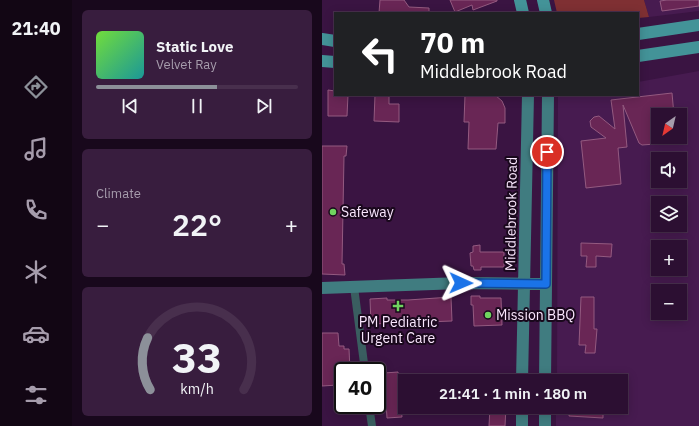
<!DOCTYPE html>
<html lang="en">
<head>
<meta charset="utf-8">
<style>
  :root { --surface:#2c0f32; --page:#381d3e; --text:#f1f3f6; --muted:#a69cac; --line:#482f4d; --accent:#8c9099 }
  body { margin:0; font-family:"IBM Plex Sans",sans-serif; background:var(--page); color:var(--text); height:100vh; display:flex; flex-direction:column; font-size:15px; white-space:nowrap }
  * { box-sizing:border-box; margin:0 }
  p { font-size:13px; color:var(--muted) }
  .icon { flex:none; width:22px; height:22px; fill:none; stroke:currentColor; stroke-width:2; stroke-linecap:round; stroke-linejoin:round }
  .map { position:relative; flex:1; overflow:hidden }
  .panel { display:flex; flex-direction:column; gap:10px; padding:10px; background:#18081c; width:250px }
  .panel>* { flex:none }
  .guide { position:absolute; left:12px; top:12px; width:305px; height:84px; border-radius:0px; box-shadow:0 2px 10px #0003,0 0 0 1px var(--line); background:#202124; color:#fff; overflow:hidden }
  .needle { width:26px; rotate:214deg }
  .tools { position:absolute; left:329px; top:108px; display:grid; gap:8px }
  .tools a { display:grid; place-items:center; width:36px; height:36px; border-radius:0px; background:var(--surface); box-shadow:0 2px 10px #0003,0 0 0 1px var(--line); font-size:20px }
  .speed { position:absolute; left:12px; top:362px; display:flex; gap:8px; font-size:20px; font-weight:700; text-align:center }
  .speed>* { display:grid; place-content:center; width:52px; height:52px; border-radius:50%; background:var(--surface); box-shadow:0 2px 10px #0003,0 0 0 1px var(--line); line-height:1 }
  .speed .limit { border:2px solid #111; border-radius:6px; background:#fff; color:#111 }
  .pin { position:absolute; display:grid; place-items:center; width:34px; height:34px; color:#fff; margin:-17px; border:2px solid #fff; border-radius:50%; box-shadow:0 1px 4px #0007 }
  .me { position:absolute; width:44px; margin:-22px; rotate:91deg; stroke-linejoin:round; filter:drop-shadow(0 0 3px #0008) }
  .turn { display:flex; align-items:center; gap:14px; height:84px; padding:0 20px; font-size:18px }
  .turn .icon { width:52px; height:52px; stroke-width:2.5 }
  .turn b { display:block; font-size:28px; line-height:34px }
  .big { font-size:30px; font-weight:600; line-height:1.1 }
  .panel .card { flex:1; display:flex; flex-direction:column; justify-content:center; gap:6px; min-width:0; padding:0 14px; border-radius:6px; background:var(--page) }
  .panel .dial { align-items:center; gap:0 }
  .dial svg { height:104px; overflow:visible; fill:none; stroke:var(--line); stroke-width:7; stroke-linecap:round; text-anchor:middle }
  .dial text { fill:var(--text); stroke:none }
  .song { display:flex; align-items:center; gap:12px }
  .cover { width:48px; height:48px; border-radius:6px; background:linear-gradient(135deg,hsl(100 70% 55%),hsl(180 70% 35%)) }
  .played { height:4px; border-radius:2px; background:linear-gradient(90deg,var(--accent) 60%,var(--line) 60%) }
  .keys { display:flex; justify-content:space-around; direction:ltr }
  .heat { display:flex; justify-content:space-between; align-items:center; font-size:22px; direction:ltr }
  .trip { position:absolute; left:76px; top:374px; width:230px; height:40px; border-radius:0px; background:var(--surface); box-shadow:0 2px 10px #0003,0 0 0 1px var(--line); font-weight:600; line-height:40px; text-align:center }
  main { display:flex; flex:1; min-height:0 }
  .menu { display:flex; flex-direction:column; width:72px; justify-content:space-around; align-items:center; background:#120614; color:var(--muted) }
  .menu .icon { width:28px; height:28px }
  .menu .selected { color:var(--accent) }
  .menu b { font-size:18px; color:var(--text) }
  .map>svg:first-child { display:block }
  .built { fill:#471b50; fill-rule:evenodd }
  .green { fill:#7f3033 }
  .building { fill:#692655; stroke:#945a80 }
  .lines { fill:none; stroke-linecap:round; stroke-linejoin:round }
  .street { stroke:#3a5e60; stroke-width:8 }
  .secondary { stroke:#407c80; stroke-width:12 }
  .primary { stroke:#439398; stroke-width:12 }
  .route-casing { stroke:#114b97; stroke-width:10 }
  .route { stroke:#1a73e8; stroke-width:7 }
  .poi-dot { fill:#70d35f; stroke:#19081c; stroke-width:1.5 }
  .labels { text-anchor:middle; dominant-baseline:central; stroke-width:4; stroke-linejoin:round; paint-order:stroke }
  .poi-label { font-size:14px; fill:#fae7fe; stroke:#19081c; text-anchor:start }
  .street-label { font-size:14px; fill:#fae7fe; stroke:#19081c }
</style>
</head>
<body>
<main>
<nav class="menu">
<b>21:40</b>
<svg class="icon selected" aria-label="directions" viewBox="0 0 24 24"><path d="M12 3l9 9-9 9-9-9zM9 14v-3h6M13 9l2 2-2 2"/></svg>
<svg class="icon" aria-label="music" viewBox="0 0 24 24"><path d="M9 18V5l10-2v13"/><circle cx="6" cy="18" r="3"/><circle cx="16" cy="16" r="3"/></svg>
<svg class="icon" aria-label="phone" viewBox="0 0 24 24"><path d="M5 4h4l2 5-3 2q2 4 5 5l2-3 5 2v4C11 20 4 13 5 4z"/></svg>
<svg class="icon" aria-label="climate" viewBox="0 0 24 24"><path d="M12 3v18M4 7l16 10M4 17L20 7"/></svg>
<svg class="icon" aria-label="car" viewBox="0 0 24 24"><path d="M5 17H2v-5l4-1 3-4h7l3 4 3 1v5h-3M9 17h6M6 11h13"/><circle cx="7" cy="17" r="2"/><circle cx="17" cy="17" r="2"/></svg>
<svg class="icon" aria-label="filters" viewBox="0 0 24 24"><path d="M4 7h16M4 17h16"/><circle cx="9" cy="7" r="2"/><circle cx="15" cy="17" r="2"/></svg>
</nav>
<section class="panel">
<div class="card">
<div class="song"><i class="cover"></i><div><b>Static Love</b><p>Velvet Ray</p></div></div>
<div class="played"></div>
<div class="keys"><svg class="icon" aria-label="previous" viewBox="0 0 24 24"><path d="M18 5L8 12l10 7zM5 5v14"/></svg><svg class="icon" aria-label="pause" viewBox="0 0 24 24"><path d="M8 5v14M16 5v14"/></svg><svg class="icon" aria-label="next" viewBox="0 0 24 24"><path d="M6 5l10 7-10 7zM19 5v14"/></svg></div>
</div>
<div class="card"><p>Climate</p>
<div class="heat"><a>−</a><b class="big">22°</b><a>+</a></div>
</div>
<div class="card dial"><svg viewBox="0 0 100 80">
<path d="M14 69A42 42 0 1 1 86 69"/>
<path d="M14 69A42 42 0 0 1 12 29" stroke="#8c9099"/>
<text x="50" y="56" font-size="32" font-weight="700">33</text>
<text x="50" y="72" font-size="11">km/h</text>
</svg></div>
</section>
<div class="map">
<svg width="377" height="426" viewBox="0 0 377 426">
  <rect width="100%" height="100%" fill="#3a1442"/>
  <!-- built -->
  <path class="built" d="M322,0h55v11l-50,6z
    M377,71v355h-143v-19h65v-26h-64l1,-286h80v-13zM336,115h22v22h-22zM336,159h22v22h-22zM336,203h22v22h-22zM336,247h22v22h-22zM336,291h22v22h-22z"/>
  <!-- green -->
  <path class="green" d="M232,0h90l5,17 -11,1v-5h-81z"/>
  <!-- building -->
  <path class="building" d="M58,0h24l5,7 20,1v5h-50z
    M128,0h47v1l-24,9 -1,-5 -17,7z
    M345,0h32v6l-37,5 -2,-10z
    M6,90l7,1v4h13l-1,21h-19z
    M350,93l2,22h-16v22h9l1,6 -26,2 -3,-2 -16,-38 4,42 -9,1 3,36 -35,4 -5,-47 25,-3 -15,-11 -1,-6 4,-4 5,-1 16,13 -4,-29z
    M53,95h14v9h10v18l-25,-1z
    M143,95h30l7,6 3,7v15h-7l-2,26h-28l1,-27h-5z
    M0,146h25l-1,10h-2l-2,108h2l1,11 -23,-1z
    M259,243l31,1 -1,13 -15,-1v11h-10l1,-11h-6z
    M158,245v7h24v15h-23v3h-7l-1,-4h-2l-1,-13 3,-1v-6z
    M149,296h9v2h21l1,27 -28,1 -1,-21h-2z
    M129,297l1,24 -81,3 -1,-25 17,-1v2h21z
    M259,297h13v32h3l-2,24h-10l1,-8h-7z
    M0,333h16l1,13h5v3h5l1,22h-7v4h-6l1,10 -16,1z
    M76,372l4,45 -15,1 -3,-45z
    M168,407h16l-1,19h-16z
    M248,407h33v11l-34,-2z"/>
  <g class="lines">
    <!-- street -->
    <path class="street" d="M32,287l11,84
      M47,405l3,21"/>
    <!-- secondary -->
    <path class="secondary" d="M0,288l139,-5 85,1
      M200,381l6,-286
      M223,381l3,-286
      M200,426v-19
      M223,426v-19"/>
    <!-- primary -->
    <path class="primary" d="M198,0l3,13
      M221,0l3,13
      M316,34l61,-9
      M0,39l13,2
      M316,56l61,-9
      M0,61l13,1"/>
  </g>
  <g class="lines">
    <defs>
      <path id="route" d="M139,283l85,1 1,-132"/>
    </defs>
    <!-- route casing -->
    <use href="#route" class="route-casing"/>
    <!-- route -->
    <use href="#route" class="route"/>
  </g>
  <!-- markers -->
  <g class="poi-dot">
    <circle cx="11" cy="212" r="4"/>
    <path d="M74 300h4v4h4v4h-4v4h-4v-4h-4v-4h4z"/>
    <circle cx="166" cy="315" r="4"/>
  </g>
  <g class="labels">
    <!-- poi labels -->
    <g class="poi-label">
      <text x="19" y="212">Safeway</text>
      <text x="174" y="315">Mission BBQ</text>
      <text x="76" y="322" text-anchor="middle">PM Pediatric<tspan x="76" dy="16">Urgent Care</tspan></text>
    </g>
    <!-- street labels -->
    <g class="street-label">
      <text transform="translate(189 214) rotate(-89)">Middlebrook Road</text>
    </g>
  </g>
</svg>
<div class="tools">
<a><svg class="needle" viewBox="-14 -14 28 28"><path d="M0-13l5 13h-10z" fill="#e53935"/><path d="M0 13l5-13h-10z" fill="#a69cac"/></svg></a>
<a><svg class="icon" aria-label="sound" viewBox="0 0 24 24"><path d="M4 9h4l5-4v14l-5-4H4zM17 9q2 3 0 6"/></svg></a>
<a><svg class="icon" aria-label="layers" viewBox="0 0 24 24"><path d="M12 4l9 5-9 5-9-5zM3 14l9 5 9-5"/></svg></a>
<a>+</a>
<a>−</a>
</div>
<div class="speed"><div class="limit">40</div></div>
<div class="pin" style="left:225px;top:152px;background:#d93025"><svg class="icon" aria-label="arrive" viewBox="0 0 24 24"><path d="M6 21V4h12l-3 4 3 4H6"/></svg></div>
<svg class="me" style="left:139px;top:283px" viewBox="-20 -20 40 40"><path d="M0-17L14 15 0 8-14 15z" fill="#1a73e8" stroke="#fff" stroke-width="4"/></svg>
<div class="trip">21:41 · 1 min · 180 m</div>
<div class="guide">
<div class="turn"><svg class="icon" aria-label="left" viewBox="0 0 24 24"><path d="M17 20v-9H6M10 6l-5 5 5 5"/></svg><div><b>70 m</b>Middlebrook Road</div></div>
</div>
</div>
</main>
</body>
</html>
